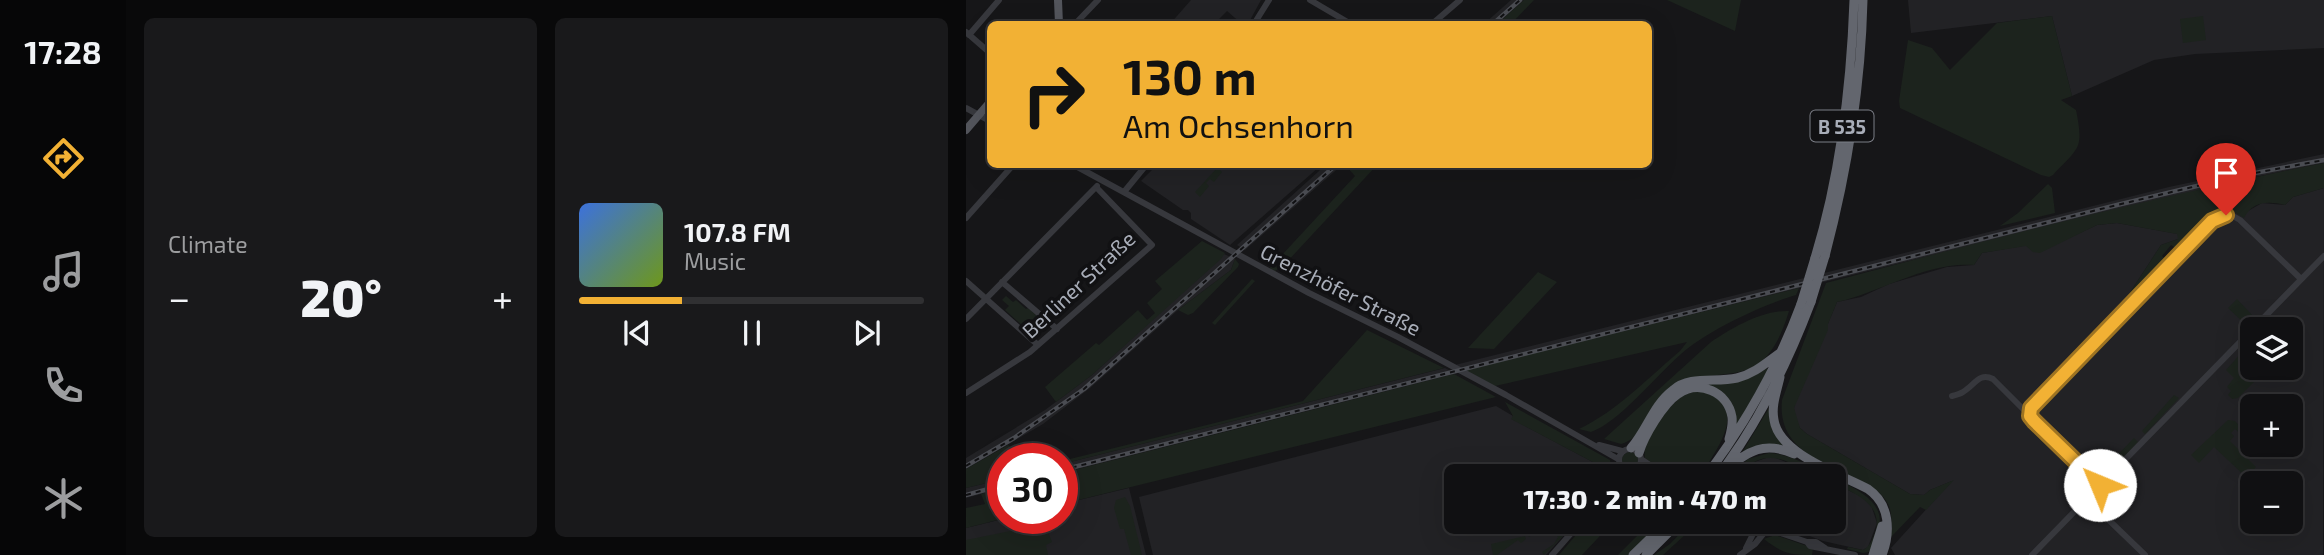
<!DOCTYPE html>
<html lang="en">
<head>
<meta charset="utf-8">
<style>
  :root { --surface:#101012; --page:#19191b; --text:#f1f3f6; --muted:#9c9d9f; --line:#303032; --accent:#f2b134 }
  body { margin:0; font-family:"Exo 2",sans-serif; background:var(--page); color:var(--text); height:100vh; display:flex; flex-direction:column; font-size:26px; white-space:nowrap }
  * { box-sizing:border-box; margin:0 }
  p { font-size:23px; color:var(--muted) }
  .icon { flex:none; width:38px; height:38px; fill:none; stroke:currentColor; stroke-width:2; stroke-linecap:round; stroke-linejoin:round }
  .map { position:relative; flex:1; overflow:hidden }
  .panel { display:flex; flex-direction:column; gap:18px; padding:18px; background:#09090a; width:840px }
  .panel>* { flex:none }
  .hud { position:absolute; left:21px; top:21px; width:665px; height:147px; border-radius:10px; box-shadow:0 7px 28px #0002,0 0 0 2px var(--line); background:#f2b134; color:#111; overflow:hidden }
  .fabs { position:absolute; left:1274px; top:317px; display:grid; gap:14px }
  .fabs a { display:grid; place-items:center; width:63px; height:63px; border-radius:10px; background:var(--surface); box-shadow:0 7px 28px #0002,0 0 0 2px var(--line); font-size:35px }
  .speed { position:absolute; left:21px; top:443px; display:flex; gap:14px; font-size:35px; font-weight:700; text-align:center }
  .speed>* { display:grid; place-content:center; width:91px; height:91px; border-radius:50%; background:var(--surface); box-shadow:0 7px 28px #0002,0 0 0 2px var(--line); line-height:1 }
  .speed .limit { border:10px solid #d22; background:#fff; color:#111 }
  .pin { position:absolute; display:grid; place-items:center; width:60px; height:60px; color:#fff; margin:-72px -30px; border-radius:50% 50% 50% 0; rotate:-45deg; box-shadow:0 0 7px #0007 }
  .pin .icon { rotate:45deg }
  .me { position:absolute; width:77px; margin:-38px; rotate:315deg; stroke-linejoin:round; filter:drop-shadow(0 0 5px #0008) }
  .turn { display:flex; align-items:center; gap:24px; height:147px; padding:0 21px; font-size:32px }
  .turn .icon { width:91px; height:91px; stroke-width:2.5 }
  .turn b { display:block; font-size:49px; line-height:60px }
  .big { font-size:52px; font-weight:800; line-height:1.1 }
  .panel .tile { flex:1; display:flex; flex-direction:column; justify-content:center; gap:10px; min-width:0; padding:0 24px; border-radius:10px; background:var(--page) }
  .song { display:flex; align-items:center; gap:21px }
  .cover { width:84px; height:84px; border-radius:10px; background:linear-gradient(135deg,hsl(220 70% 55%),hsl(80 70% 35%)) }
  .played { height:7px; border-radius:4px; background:linear-gradient(90deg,var(--accent) 30%,var(--line) 30%) }
  .keys { display:flex; justify-content:space-around; direction:ltr }
  .heat { display:flex; justify-content:space-between; align-items:center; font-size:38px; direction:ltr }
  .panel .tiles { flex:1; display:grid; gap:18px; grid-template-columns:repeat(2,1fr) }
  .trip { position:absolute; left:478px; top:464px; width:402px; height:70px; border-radius:10px; background:var(--surface); box-shadow:0 7px 28px #0002,0 0 0 2px var(--line); font-weight:800; line-height:70px; text-align:center }
  main { display:flex; flex:1; min-height:0 }
  .menu { display:flex; flex-direction:column; width:126px; justify-content:space-around; align-items:center; background:#060607; color:var(--muted) }
  .menu .icon { width:49px; height:49px }
  .menu .current { color:var(--accent) }
  .menu b { font-size:32px; color:var(--text) }
  .map>svg:first-child { display:block }
  .built { fill:#222225; fill-rule:evenodd }
  .green { fill:#1c231d }
  .lines { fill:none; stroke-linecap:round; stroke-linejoin:round }
  .minor { stroke:#37383d; stroke-width:6 }
  .major { stroke:#53555c; stroke-width:8 }
  .highway { stroke:#63666e; stroke-width:9 }
  .rail-casing { stroke:#4a4c52; stroke-width:4.5 }
  .rail { stroke:#111113; stroke-width:2; stroke-dasharray:5; stroke-linecap:butt }
  .highway-bridge { stroke:#63666e; stroke-width:9 }
  .route-casing { stroke:#9d7322; stroke-width:18 }
  .route { stroke:#f2b134; stroke-width:12 }
  .labels { text-anchor:middle; dominant-baseline:central; stroke-width:7; stroke-linejoin:round; paint-order:stroke }
  .shield { fill:#111113; stroke:#7b7e86; stroke-width:2 }
  .shield-label { font-size:19px; font-weight:bold; fill:#a8adb8 }
  .street-label { font-size:21px; fill:#a8adb8; stroke:#111113 }
</style>
</head>
<body>
<main>
<nav class="menu">
<b>17:28</b>
<svg class="icon current" aria-label="directions" viewBox="0 0 24 24"><path d="M12 3l9 9-9 9-9-9zM9 14v-3h6M13 9l2 2-2 2"/></svg>
<svg class="icon" aria-label="music" viewBox="0 0 24 24"><path d="M9 18V5l10-2v13"/><circle cx="6" cy="18" r="3"/><circle cx="16" cy="16" r="3"/></svg>
<svg class="icon" aria-label="phone" viewBox="0 0 24 24"><path d="M5 4h4l2 5-3 2q2 4 5 5l2-3 5 2v4C11 20 4 13 5 4z"/></svg>
<svg class="icon" aria-label="climate" viewBox="0 0 24 24"><path d="M12 3v18M4 7l16 10M4 17L20 7"/></svg>
</nav>
<section class="panel">
<div class="tiles">
<div class="tile"><p>Climate</p>
<div class="heat"><a>−</a><b class="big">20°</b><a>+</a></div>
</div>
<div class="tile">
<div class="song"><i class="cover"></i><div><b>107.8 FM</b><p>Music</p></div></div>
<div class="played"></div>
<div class="keys"><svg class="icon" aria-label="previous" viewBox="0 0 24 24"><path d="M18 5L8 12l10 7zM5 5v14"/></svg><svg class="icon" aria-label="pause" viewBox="0 0 24 24"><path d="M8 5v14M16 5v14"/></svg><svg class="icon" aria-label="next" viewBox="0 0 24 24"><path d="M6 5l10 7-10 7zM19 5v14"/></svg></div>
</div>
</div>
</section>
<div class="map">
<svg width="1358" height="555" viewBox="0 0 1358 555">
  <rect width="100%" height="100%" fill="#161618"/>
  <!-- built -->
  <path class="built" d="M225,0h70l-13,24h-6l-15,-13 -13,13h-44z
    M545,0h13l-27,24h-13z
    M942,0h416v48l-129,6 -41,6 -82,36 -20,-80 -141,17z
    M1358,154v9l-69,14 -123,29 -645,159 -22,5 -10,-5 714,-178z
    M351,164l2,3 -89,78 -39,-26v-6l-3,-3h-5l-42,-29 16,-16z
    M356,165h20l-97,85 -8,-5 82,-74 4,-4z
    M1358,188l-1,367h-428l-4,-7 61,-67 -22,9 -6,5 -14,-1 -103,-60 -7,-6 -5,-11 -1,-9 2,-8 41,-98 24,-5 28,-13 58,-17 27,-2 8,-12 87,-15 28,-13 20,-2 61,11v5l-17,6 -30,46 -3,10 49,-52 39,-36 32,-2 14,-8 23,2 8,-8zM1286,329h39v39h-39zM1286,406h39v38h-39zM1286,483h39v39h-39z
    M258,254l11,5 -4,11 -53,40 -88,78 -47,36 -77,45v-11l79,-48 47,-35z
    M479,368l9,5 -392,100v-9z
    M530,406l17,10 -1,3 94,50 4,6 -154,1v46h120l-30,33h-393l-14,-58z
    M800,458h10l42,18h-82l13,-12z
    M37,479v9l-37,10v-10z
    M868,483l30,15 7,7 6,18 -9,24 -5,3 -40,-9 -52,-19h63z
    M163,488l17,67h-180v-27l41,-10h55v-14z"/>
  <!-- green -->
  <path class="green" d="M558,0h10l-23,24h-14z
    M701,0h74l-6,31z
    M1086,16l20,80 -11,4 15,10c8,40 3,37 -23,65l-4,2 -8,-2 -141,-67 -1,-7 9,-61 24,8 18,22 47,-47z
    M1237,16l3,24 -23,3 -3,-24z
    M1358,163v25l-31,9 -8,8c-17,-4 -32,-4 -41,13l-11,-7 -17,2 -39,36 -6,-4 -9,11 5,4 -41,44 5,-13 30,-46 17,-6 -1,-5 -60,-11 -20,2 -57,28 -7,-1 -7,-6 -44,7 -8,12c-46,-4 -93,27 -137,37l-9,22v6l-34,78 6,20 7,6 103,60 14,1 6,-5 24,-10 -28,30 -6,-3 -29,30c0,-12 2,-23 -3,-33 -6,-12 -18,-18 -30,-24 -36,-18 -81,-31 -76,-80l44,-117c165,-44 331,-87 498,-120z
    M249,165h7l-3,4 3,3 -8,10 -4,-3 -4,4 3,3 -9,11 -5,-5 22,-24z
    M379,165h32l-92,99 -10,7 -6,-2 86,-93z
    M1082,184l4,4 3,25 -55,13 18,-13z
    M236,241l23,12 -4,6 -129,116 -36,27 -11,-15 51,-44 3,2 39,-35 9,10 8,-7 -8,-10 15,-14 -7,-8z
    M269,259l4,5 -1,3 -45,46 -5,2 -10,-5 53,-40z
    M572,272l19,10 -63,67 -26,-1z
    M286,279l3,2 -40,44 -3,-2z
    M833,288l-3,7c-34,10 -89,36 -115,59 -24,21 -63,69 -90,78l-12,-3c38,-18 70,-52 101,-78l7,-9 -192,44 -30,-16z
    M40,296l7,6 3,-2 10,9 2,-1 19,17 -4,4 -8,-4 2,-2 -5,-4 -6,7 4,4 2,-2 2,8 -29,-26 4,-4 -7,-6z
    M1271,299l15,16 -8,8 -16,-15z
    M823,311c-29,96 -74,40 -128,86 -17,14 -18,42 -40,47l-17,-5 107,-97c21,-14 51,-32 78,-31z
    M401,330l77,38 -382,96v-3l241,-60z
    M1286,341v27h16l-30,30 -6,1 -4,-4 3,-4 -4,-4 7,-9 -8,-8z
    M800,368l2,2 -3,6 -30,52 -2,-15 -28,-26 -27,3z
    M488,374l42,23 -434,107v-31z
    M735,391c51,16 15,57 0,85 -26,0 -36,-2 -56,-18 -4,-15 22,-51 35,-60 6,-5 13,-6 21,-7z
    M1208,395l5,3 -34,36 -3,-3z
    M539,402l105,58 2,11 -2,4 -4,-6 -95,-50 2,-3z
    M803,408l17,39 -43,5v-1z
    M1262,420l7,1 12,13 -1,5 -11,-10 -4,4 3,3 -4,5 26,26 -10,10 -32,-30 -15,16 -8,-8z
    M1168,438l4,4 -36,37 -4,-1 -9,-9 3,-7 10,9z
    M42,445l14,13h-19v21l-37,9v-19z
    M656 460a8 8 0 1 1 16 0a8 8 0 1 1-16 0Z
    M803,453c21,1 42,14 61,23 -22,0 -39,-18 -60,-18 -21,0 -28,18 -40,18l18,-17z
    M868,478c22,11 54,24 44,54 -3,7 -5,14 -9,20l-6,1 -16,-4 1,-2 15,3c7,-4 9,-10 12,-17 9,-29 -20,-39 -41,-50z
    M37,488v30h2l-39,10v-20l19,-4 -4,-10z
    M159,497l5,9 12,49h-11l-7,-26h-4l-6,-21 2,-8z
    M560,522h33l10,8 -25,25 -2,-3 12,-8 4,-7 -7,-9 -3,2 -4,-4 -15,11z
    M621,522h26l-31,33h-23z
    M685,522h8l-29,33h-12z
    M725,522h8l-36,33h-9l16,-11z
    M79,524l7,18 -6,3 2,10h-82v-15z
    M809,535l38,13 -1,7c-23,0 -30,-2 -48,-16z
    M559,536l1,3 -5,4 -3,-3 -21,15h-4l-2,-11z"/>
  <g class="lines">
    <!-- minor -->
    <path class="minor" d="M344,0l41,24
      M109,24l23,-24
      M288,24l15,-24
      M466,24l28,-24
      M0,32l24,21
      M3,35l30,-35
      M0,108l24,13
      M106,164l237,129 89,44 108,58 112,64
      M158,192l23,-28
      M0,218l48,-54
      M0,281l72,64
      M36,282l55,47
      M0,319l131,-133
      M0,393l64,-41 122,-107 -55,-57
      M986,396c4,-1 8,-2 11,-4 12,-7 16,-20 30,-13l37,37
      M633,445l23,6
      M653 460a11 11 0 1 1 22 0a11 11 0 1 1-22 0Z
      M675,459l25,17
      M650,476l5,-10
      M1134,485l-70,-69 1,-8 6,-7 180,-184 16,-1 7,4 60,58
      M1121,499l58,56
      M782,522l59,20 3,4 45,9
      M812,522l11,13
      M841,542h9l9,6
      M780,548l7,-14 11,-7
      M586,555l29,-33
      M774,555l15,-11 13,-16
      M1066,555l292,-299"/>
    <!-- major -->
    <path class="major" d="M92,0l1,24
      M0,130l24,-28"/>
    <!-- highway -->
    <path class="highway" d="M859,256c22,-83 36,-170 38,-256
      M849,258c25,-82 36,-172 39,-258
      M814,377c-3,14 -9,29 -6,43 5,34 66,54 94,69 22,15 23,43 14,66
      M665,448c16,-18 22,-43 42,-58 17,-15 43,-7 64,-12 17,-4 29,-15 43,-25
      M673,453c5,-17 24,-49 39,-59 21,-15 50,-2 54,23 1,8 -1,15 -3,22
      M761,464c36,-50 62,-104 84,-162
      M754,473c26,-19 41,-34 74,-19
      M740,476c40,-53 72,-110 95,-172
      M667,555l34,-33
      M680,555l33,-33
      M907,555l9,-29"/>
    <defs>
      <path id="rail" d="M527,24l27,-24
        M0,466l48,-28 70,-49 253,-225
        M96,470l1055,-265 122,-29 85,-16
        M0,495l37,-10"/>
    </defs>
    <!-- rail casing -->
    <use href="#rail" class="rail-casing"/>
    <!-- rail -->
    <use href="#rail" class="rail"/>
    <!-- highway-bridge -->
    <path class="highway-bridge" d="M845,302l14,-46
      M835,304l14,-46"/>
  </g>
  <g class="lines">
    <defs>
      <path id="route" d="M1134,485l-66,-64 -4,-5 1,-8 181,-187 14,-6"/>
    </defs>
    <!-- route casing -->
    <use href="#route" class="route-casing"/>
    <!-- route -->
    <use href="#route" class="route"/>
  </g>
  <g class="labels">
    <!-- shield labels -->
    <rect class="shield" x="844.5" y="110.5" width="63" height="31" rx="5"/>
    <g class="shield-label">
      <text x="876" y="126">B 535</text>
    </g>
    <!-- street labels -->
    <g class="street-label">
      <text transform="translate(112 284) rotate(-43)">Berliner Straße</text>
      <text transform="translate(375 289) rotate(27)">Grenzhöfer Straße</text>
    </g>
  </g>
</svg>
<div class="fabs">
<a><svg class="icon" aria-label="layers" viewBox="0 0 24 24"><path d="M12 4l9 5-9 5-9-5zM3 14l9 5 9-5"/></svg></a>
<a>+</a>
<a>−</a>
</div>
<div class="speed"><div class="limit">30</div></div>
<div class="pin" style="left:1260px;top:215px;background:#d93025"><svg class="icon" aria-label="arrive" viewBox="0 0 24 24"><path d="M6 21V4h12l-3 4 3 4H6"/></svg></div>
<svg class="me" style="left:1134px;top:485px" viewBox="-20 -20 40 40"><circle r="19" fill="#fff"/><path d="M0-13L10 11 0 6-10 11z" fill="#f2b134"/></svg>
<div class="trip">17:30 · 2 min · 470 m</div>
<div class="hud">
<div class="turn"><svg class="icon" aria-label="right" viewBox="0 0 24 24"><path d="M7 20v-9h11M14 6l5 5-5 5"/></svg><div><b>130 m</b>Am Ochsenhorn</div></div>
</div>
</div>
</main>
</body>
</html>
